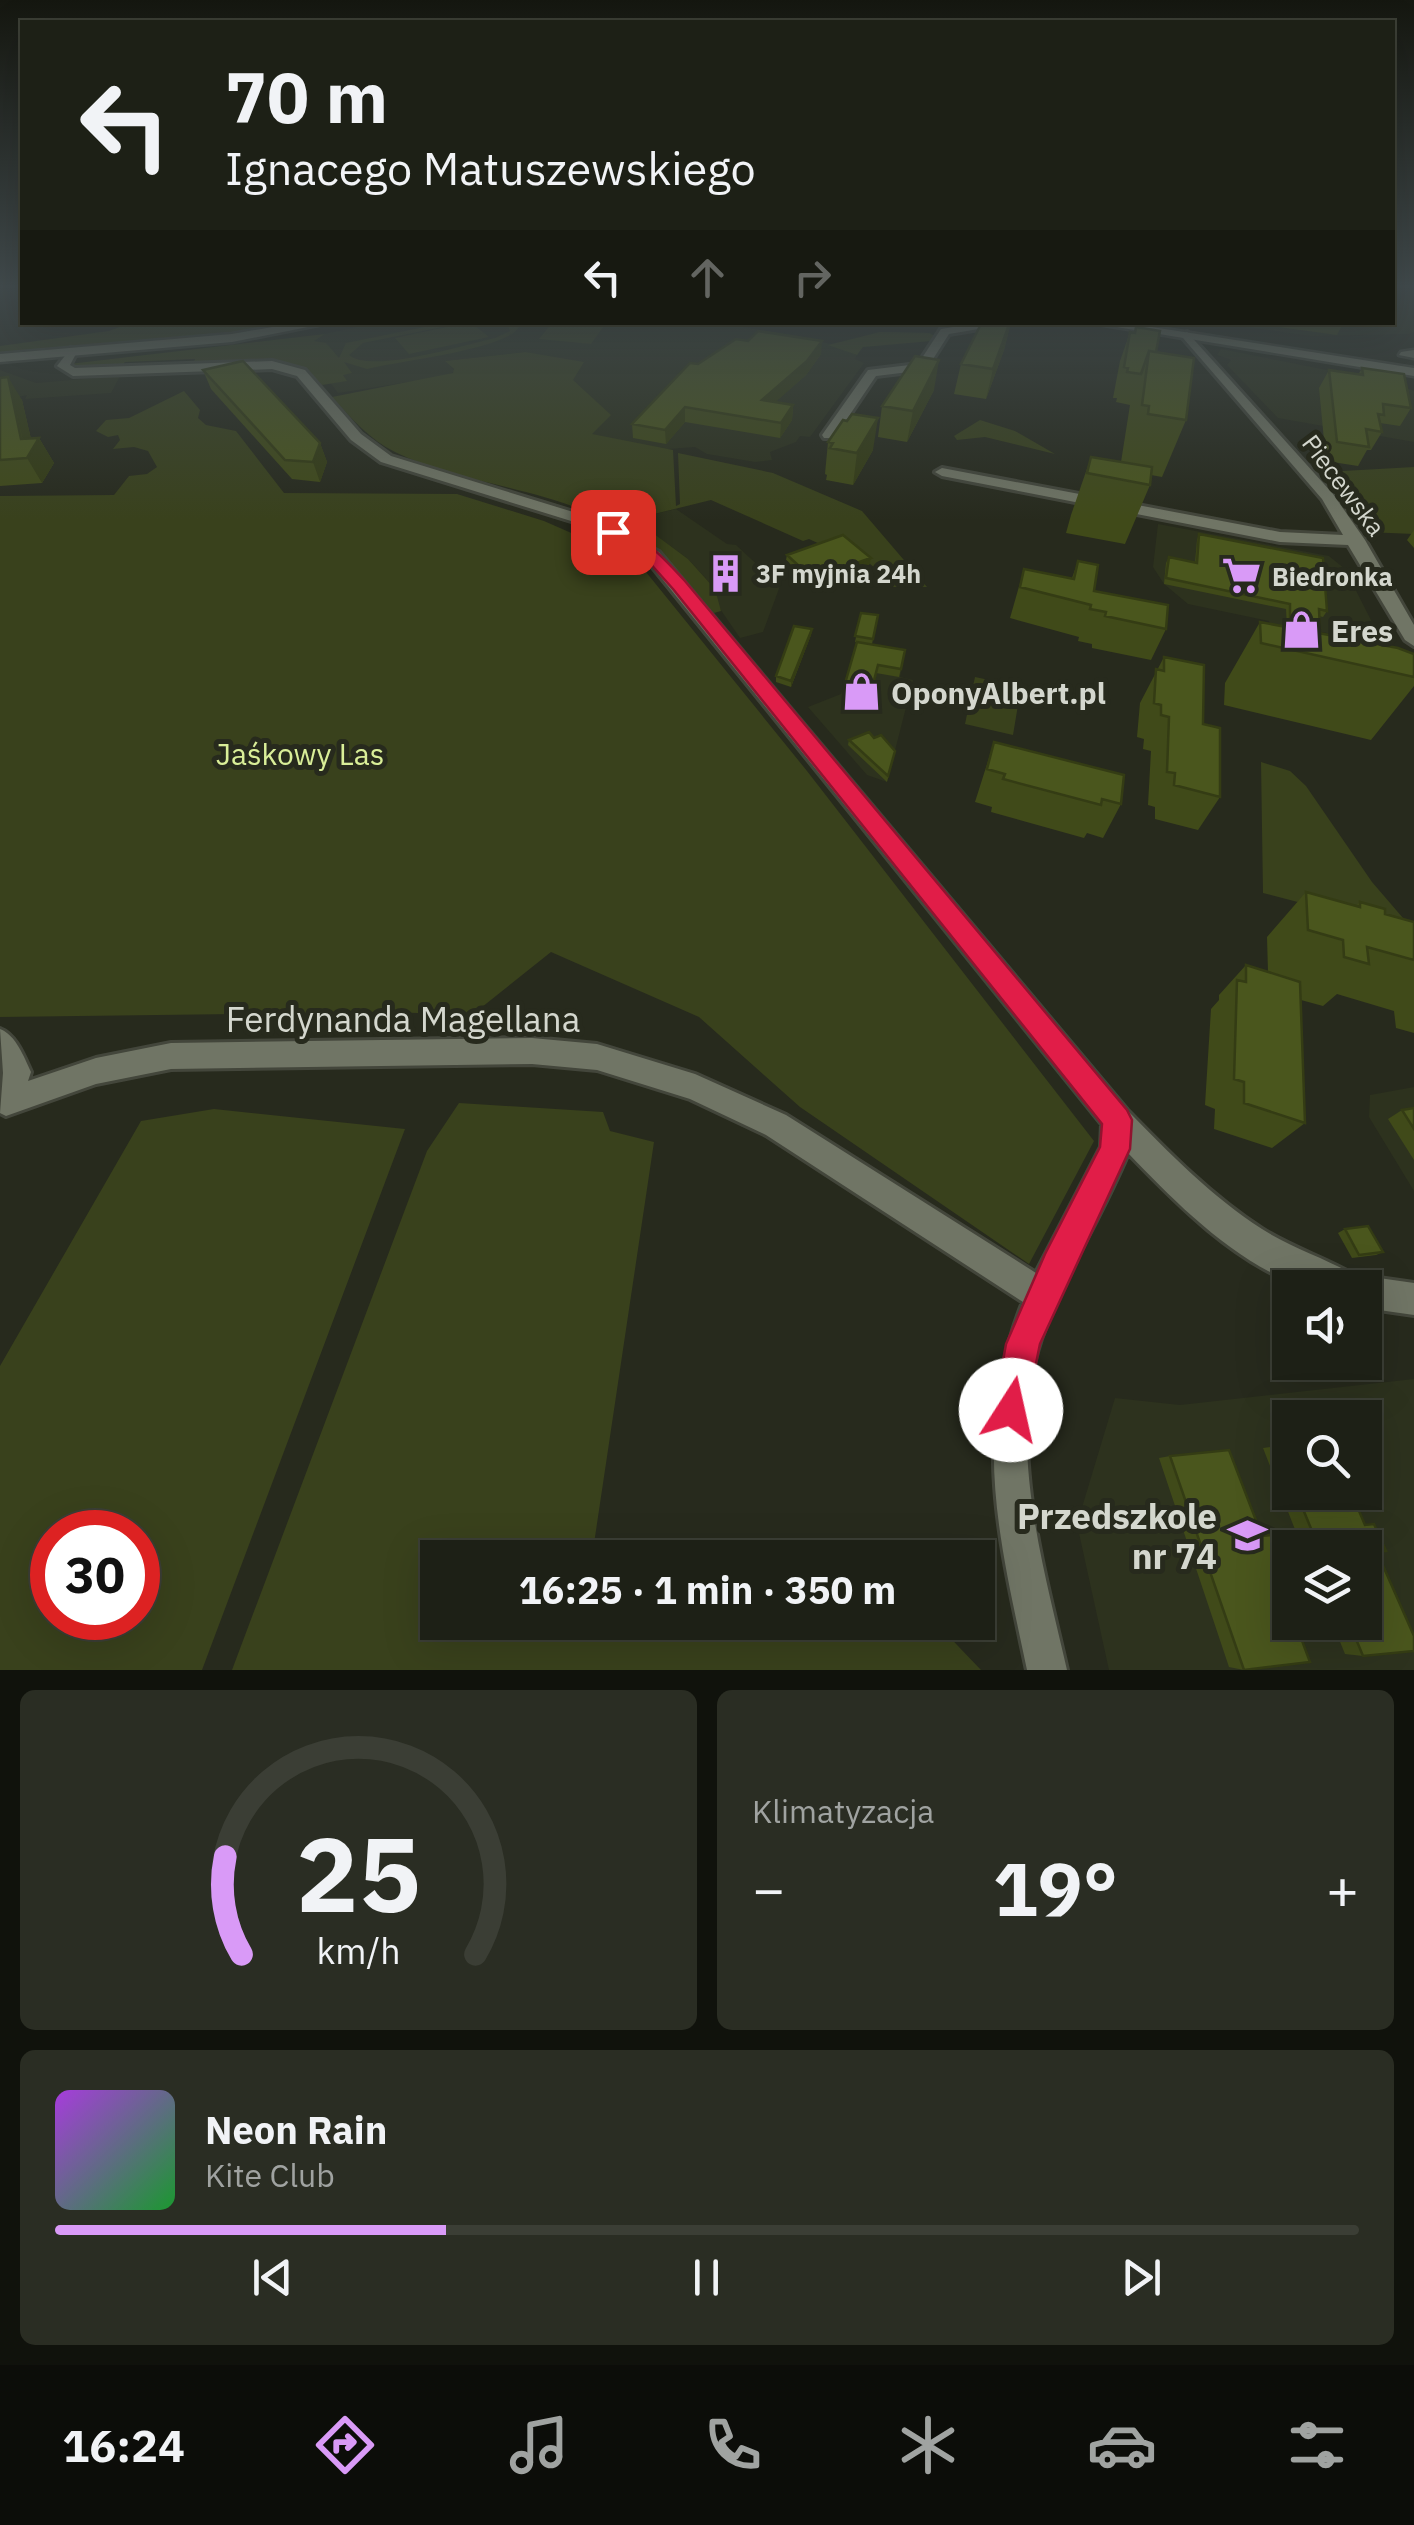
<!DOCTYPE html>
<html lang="pl">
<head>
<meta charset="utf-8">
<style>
  :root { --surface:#1d2016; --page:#2a2d23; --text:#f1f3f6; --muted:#a0a3a1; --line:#3b3e35; --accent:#d99af7 }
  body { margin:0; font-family:"IBM Plex Sans",sans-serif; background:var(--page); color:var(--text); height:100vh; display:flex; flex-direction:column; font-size:38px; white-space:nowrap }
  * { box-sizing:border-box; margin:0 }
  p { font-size:32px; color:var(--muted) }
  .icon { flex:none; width:55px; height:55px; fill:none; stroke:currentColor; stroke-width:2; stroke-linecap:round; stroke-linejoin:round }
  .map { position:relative; height:1670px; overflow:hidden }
  .side { display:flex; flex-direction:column; gap:20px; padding:20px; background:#10120c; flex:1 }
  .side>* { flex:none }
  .top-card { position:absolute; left:20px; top:20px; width:1375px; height:305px; border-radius:0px; box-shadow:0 10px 40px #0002,0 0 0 2px var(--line); background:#1d2016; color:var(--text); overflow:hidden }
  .tools { position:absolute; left:1272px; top:1270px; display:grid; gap:20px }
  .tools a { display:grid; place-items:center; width:110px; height:110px; border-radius:0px; background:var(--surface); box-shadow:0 10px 40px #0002,0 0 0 2px var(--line); font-size:50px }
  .speed { position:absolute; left:30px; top:1510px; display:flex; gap:20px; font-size:50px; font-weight:700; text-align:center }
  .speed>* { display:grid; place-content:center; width:130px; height:130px; border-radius:50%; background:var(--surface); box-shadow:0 10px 40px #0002,0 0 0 2px var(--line); line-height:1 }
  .speed .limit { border:15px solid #d22; background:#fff; color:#111 }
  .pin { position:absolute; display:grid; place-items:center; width:85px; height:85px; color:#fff; margin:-42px; border-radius:20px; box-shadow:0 5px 15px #0006 }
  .me { position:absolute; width:110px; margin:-55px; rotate:10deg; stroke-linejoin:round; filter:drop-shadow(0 0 8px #0008) }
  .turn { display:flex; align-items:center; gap:35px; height:210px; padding:0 40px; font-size:45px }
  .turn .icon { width:130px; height:130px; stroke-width:2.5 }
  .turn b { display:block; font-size:70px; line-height:85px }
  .lanes { display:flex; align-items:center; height:95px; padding:0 40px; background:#0003; justify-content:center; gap:50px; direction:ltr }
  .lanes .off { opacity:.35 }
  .big { font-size:75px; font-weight:700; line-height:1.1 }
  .side .card { flex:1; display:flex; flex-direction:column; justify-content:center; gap:15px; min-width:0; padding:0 35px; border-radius:15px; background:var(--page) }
  .side .dial { align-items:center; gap:0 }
  .dial svg { height:260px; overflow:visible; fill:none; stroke:var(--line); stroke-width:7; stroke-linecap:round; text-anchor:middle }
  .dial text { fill:var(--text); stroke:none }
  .song { display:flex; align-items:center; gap:30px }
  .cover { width:120px; height:120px; border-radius:15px; background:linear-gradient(135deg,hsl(280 70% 55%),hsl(130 70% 35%)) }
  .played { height:10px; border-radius:5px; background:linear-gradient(90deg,var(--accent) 30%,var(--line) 30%) }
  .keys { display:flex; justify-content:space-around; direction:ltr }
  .heat { display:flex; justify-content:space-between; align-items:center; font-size:55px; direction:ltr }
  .side .tiles { flex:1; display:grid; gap:20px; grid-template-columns:1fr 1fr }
  .card:last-child { grid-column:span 2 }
  .trip { position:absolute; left:420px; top:1540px; width:575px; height:100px; border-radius:0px; background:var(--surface); box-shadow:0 10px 40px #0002,0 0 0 2px var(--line); font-weight:700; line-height:100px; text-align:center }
  .menu { display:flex; height:160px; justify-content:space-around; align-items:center; background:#0c0d09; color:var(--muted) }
  .menu .icon { width:70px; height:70px }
  .menu .on { color:var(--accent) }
  .menu b { font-size:45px; color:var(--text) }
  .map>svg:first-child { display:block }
  .built { fill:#2d321e; fill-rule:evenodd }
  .green { fill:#39411c; fill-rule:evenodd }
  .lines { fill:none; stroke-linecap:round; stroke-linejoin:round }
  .minor-casing { stroke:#43463b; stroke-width:6 }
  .tertiary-casing { stroke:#43463b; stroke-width:5 }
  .secondary-casing { stroke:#43463b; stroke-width:5 }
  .minor { fill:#707565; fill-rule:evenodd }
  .tertiary { fill:#707565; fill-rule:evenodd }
  .secondary { fill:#707565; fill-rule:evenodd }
  .wall { fill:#404a19 }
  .shaded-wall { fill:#343c14 }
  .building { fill:#4a561d; stroke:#343c14; stroke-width:2.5 }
  .route { fill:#e11d48; stroke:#92132f; stroke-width:2.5 }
  .labels { text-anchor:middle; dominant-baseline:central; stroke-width:10; stroke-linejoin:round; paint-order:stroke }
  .far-street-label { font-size:25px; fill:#d4d7ce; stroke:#272a1d }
  .far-poi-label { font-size:25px; font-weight:bold; fill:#d4d7ce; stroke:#272a1d; text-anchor:start }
  .poi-label { font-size:30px; font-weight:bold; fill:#d4d7ce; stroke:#272a1d; text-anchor:start }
  .park-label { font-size:30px; fill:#d9ee98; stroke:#272a1d }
  .near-street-label { font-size:35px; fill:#d4d7ce; stroke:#272a1d }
  .near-poi-label { font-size:35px; font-weight:bold; fill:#d4d7ce; stroke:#272a1d; text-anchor:end }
</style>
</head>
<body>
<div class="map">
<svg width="1414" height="1670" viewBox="0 0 1414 1670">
  <rect width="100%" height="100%" fill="#272a1d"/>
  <!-- built -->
  <path class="built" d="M1411,287l3,45 -5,2 -98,2 -94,-13 175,-1 1,-14z
    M713,322l103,17 41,16 -2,4 9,4 -54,74 -10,-1 -4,6 -26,10 2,8 -17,2 -48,-8 -12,-7 -91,7 -79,-102 -79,9 9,10 -8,5 -109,17 -35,-47 22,-12 50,-11z
    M1221,349l172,34 21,8v51l-136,-24 -51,-53 4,-5 -14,-5z
    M0,370l36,13 84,-7 -9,17 -86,6 2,-4 -27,6z
    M676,509l51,35 9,1 44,41 -17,46 -23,6 -24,-35 -1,-14 -27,-30 -55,-40z
    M1158,524l171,32 16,13 29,57 20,22 -72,-16 -1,5 -51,-11 -1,-5 -81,-17 -24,-20 -11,-17z
    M854,649l50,9 -4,19 13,3 -26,102 -20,-7 -59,-68 33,-13z
    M1414,1087v104l-45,-74 1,-22z
    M1414,1379v291h-305l-32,-146 38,-126 65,7zM1290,1418h75v74h-75zM1290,1548h75v74h-75z"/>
  <!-- green -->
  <path class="green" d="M470,322l19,15 -80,17 -14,-16z
    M130,323h180l-78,11 -232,19v-7l109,-15z
    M444,323h18l-99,20 -14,12c23,19 114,-10 146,-17l15,-7 -3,-8h10l2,4c-12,21 -110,33 -138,39l-14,3 -23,-7 8,11 -9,2 4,6 -25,4c-33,-36 -85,-22 -129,-21l2,-5 -70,3 -3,4 -43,4 -10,-6 256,-30 -11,7 12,2 13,15 7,-15z
    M552,323v-1l54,1 -15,21 -52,-5z
    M880,332l49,1 6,3 -3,5 -69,6 -6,8 -29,-10z
    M525,352l59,10 -11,18 38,35 -19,19 81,16 3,56 4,-2 -2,-51 95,20 89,38 65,76h-38l-2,-9 -47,-39 -18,6 -13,-6 -6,2 -92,-41 -77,19 54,40 27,30 6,22 -7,2c-31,-37 -61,-67 -102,-89 -67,-37 -149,-39 -217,-72 -25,-12 -45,-35 -63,-55l121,-24 1,-4 -9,-8z
    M184,391l16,19 -2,8 8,7 30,6 48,62 173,1 87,27 57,25 45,26 161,199 287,370 -65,123 -229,-157 -101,-90 -148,-65 -79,63 -82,-3 -390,5v-521l114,-1 15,-19 18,-2 10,-7 -9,-16 -14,-4 -21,2 7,-9 -2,-5 -10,2 -12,-6 10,-11 23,-2z
    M980,420l35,11 40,23 -70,-17 -28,3 -3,-4z
    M1414,467v67l-48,-2 -1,-11 -40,-49z
    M975,677l46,10 -8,48 -48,-11z
    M1261,762l29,9 16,15 66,96 31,36 -6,10 -134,-35z
    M459,1103l144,9 7,19 44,11 -62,415 -154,1v64l498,1 45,47h-749l195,-519z
    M214,1109l191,20 -203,541h-202v-304l141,-245zM52,1532h86v86h-86z"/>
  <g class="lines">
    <defs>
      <path id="minor" d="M984,322h36l-71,12 -23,36 -50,6 -42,62h-10l-2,-3 46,-65 50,-6 23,-35z
        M1187,332l146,162 32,46 49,85v21l-9,-6 -57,-95 -68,-3 -338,-66 -7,-4 7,-4 338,64 63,3 -21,-36 -139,-161 -2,-2z
        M71,348l6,4 -7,13 5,3 197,-7 33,9 56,64 30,22 205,63 63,33 468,558c42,43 84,86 135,119 31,20 67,30 97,49l6,-2 49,7v32l-49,-7v-20c-19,0 -45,4 -63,-2 -67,-23 -126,-83 -174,-133 -26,63 -64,121 -87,186 -35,104 3,229 26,331h-40c-28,-133 -56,-236 -4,-368l-257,-167 -76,-36 -93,-29 -65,-6 -361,5 -75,15 -90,32 -6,-3 3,-40 -3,-44c16,6 24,28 31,43l-3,9 68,-23 75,-15 361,-5 65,6 98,30 91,41 250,158 65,-126 1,-23 -455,-564 -63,-35 -203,-63 -30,-22 -54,-64 -25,-7 -199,7 -16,-10z"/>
      <path id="tertiary" d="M301,322h32l-101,20 -232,20v-8l232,-20z
        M1086,322h34l294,46v8z"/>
      <path id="secondary" d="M1414,350v8l-15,-3 2,-3z"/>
    </defs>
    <!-- minor casing -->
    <use href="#minor" class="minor-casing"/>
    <!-- tertiary casing -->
    <use href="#tertiary" class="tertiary-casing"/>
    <!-- secondary casing -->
    <use href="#secondary" class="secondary-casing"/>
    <!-- minor -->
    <use href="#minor" class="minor"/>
    <!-- tertiary -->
    <use href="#tertiary" class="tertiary"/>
    <!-- secondary -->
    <use href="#secondary" class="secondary"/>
  </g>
  <!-- wall -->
  <path class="wall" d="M1011,322l-7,28 -18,49 -32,-5 7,-30z
    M1242,322h137l-2,5h-36l-4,8z
    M1130,332l26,20 30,68 -24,57 -11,-2 -1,10 -25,59 -59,-11 5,-18 20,-58 30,5 9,-57 -14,-3 1,-4h-4l7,-37z
    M821,354l-15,21 -31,27 18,3 -1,15 -12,18 -95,-16 -19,22 -33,-6 -1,-14 66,-60z
    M1362,368l49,40 -11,18 -20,-3 2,9 -11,18h-4l-9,16 -32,-5 -7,-73 10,-18 29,5z
    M203,370l117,73 7,19 -7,20 -28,-3 -81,-90z
    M0,378l22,22 9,39 8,-1 15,25 -12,20 -42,3z
    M934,390l-27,52 -29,-5 4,-31z
    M828,442l45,8 -20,35 -27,-5 1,-5 -2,-1z
    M1414,530v18l-7,-8z
    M1199,534l128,77 -4,6 -4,-1 1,14 -1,3 95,21v32l-43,54 -147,-35 1,-22 35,-61 27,5 -1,-18 -122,-25 2,-21 3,-6 26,6 2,-23z
    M787,555l84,3 -1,6 -59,20 -25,-24z
    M1078,561l16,30 72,38 -15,31 -59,-12v-4l-14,-3 1,-4 -69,-19 14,-49 48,9z
    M861,613l17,2 -6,29 33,6 -6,27 -23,-4 -6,27 -27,-5 14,-53h-2z
    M812,629l-1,6 -20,52 -15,-5v-6z
    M1164,657l39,67 17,73 -22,33 -43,-11v-12l-7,-2 3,-54 -8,-2 1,-10 -7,-2 3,-34z
    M874,738l21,13 -8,31 -39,-37 1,-5z
    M994,742l127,62 -18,34 -16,-5 -3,5 -93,-26 1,-5 -17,-5z
    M1306,892l50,14 4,-4 25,12 29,8v111l-18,-5 -2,-17 -57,-17 -14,12 -22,-6 4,123 -33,25 -58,-19 1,-20 -10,-4 6,-96 8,-9v-5l27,-30 22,7 -1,-35z
    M1414,1108v52l-26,-41 14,-9z
    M1345,1229l38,23 -7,3 -24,3 -14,-25z
    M1290,1444v48h61l26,60 -14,104 -18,-2 -13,-32h33v-74l-93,16 -28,106 -15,-3 -70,-209 11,-2 91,79 35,-3 -33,-84z"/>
  <!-- shaded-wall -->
  <path class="shaded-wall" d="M1011,322l-7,28 -18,49 7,-30z
    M822,341l-1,13 -15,21 -44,39v-14z
    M939,360l-5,30 -27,52 6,-31z
    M8,377l14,23 11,48 6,-10 15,25 -12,20 -15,-25z
    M793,405l-1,15 -12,18 1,-15z
    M685,407v15l-19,22 -1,-14z
    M878,418l-5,32 -20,35 4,-32z
    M320,443l7,19 -7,20 -7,-20z
    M871,558l-1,6 -59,20 1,-6z
    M812,629l-1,6 -20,52v-6z"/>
  <!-- building -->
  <path class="building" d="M982,322h28l-17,47 -32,-5z
    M1136,327l24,4 -4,21 -7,-1 -8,23 -14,-2 1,-4 -4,-1 6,-35 5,1z
    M758,331l64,10 -15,20 -45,39 31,5 -12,18 -96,-16 -20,23 -33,-6 58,-61 8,1 38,-25 12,2z
    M1149,351l45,7 -8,62 -38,-6 1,-8 -7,-1z
    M915,356l24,4 -26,51 -31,-5z
    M243,361l77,82 -7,19 -28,-2 -82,-90z
    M1362,368l42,6 7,34 -28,-4 1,11 -6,-1 4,18 -16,-3 3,18 -32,-5 -8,-72 34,5z
    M8,377l13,62 18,-1 -12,20 -27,2v-82z
    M852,414l26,4 -21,35 -27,-5 3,-5 -5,-1 15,-22 4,1z
    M1091,457l61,10 -2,18 -63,-12z
    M1199,534l124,24 4,53 -8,-2 1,21 -30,-6v-20l-124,-26 3,-21 28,6z
    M843,535l28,23 -59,20 -25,-23z
    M1078,561l20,4 -4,26 74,14 -2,24 -61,-13 1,-4 -16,-3 1,-4 -71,-18 4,-18 50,10z
    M861,613l17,2 -5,24 -18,-3z
    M1260,622l138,26 16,6v23l-153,-34z
    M794,626l18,3 -21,52 -15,-5z
    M857,642l48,8 -4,19 -23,-4 -7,27 -27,-5z
    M1164,657l40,8 -1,59 17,4v69l-46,-12 1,-12 -8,-1 2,-55 -8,-2v-10l-7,-2 2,-34 8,2z
    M869,732l5,6 7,-3 14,16 -7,25 -39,-36z
    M994,742l130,33 -3,29 -19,-5 -1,6 -98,-26 2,-5 -18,-5z
    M1306,892l54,15v-5l25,7v5l29,8v38l-47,-13 2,17 -25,-7 -1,-17 -35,-10z
    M1246,965l54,17 5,141 -61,-20v-21l-10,-3 3,-99 9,2z
    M1414,1108v21l-12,-19z
    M1368,1226l15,26 -24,3 -14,-26z
    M1290,1444v33l-13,-32z
    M1229,1450l33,86 50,-5 -16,-39h55l14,33 9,-1 12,27 -9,1 37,84v15l-51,5 -14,-34h16v-74h-75v14l-18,2 18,46v12h5l15,40 -66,8 -74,-214z"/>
  <!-- sky -->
  <linearGradient id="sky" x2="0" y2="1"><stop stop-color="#151710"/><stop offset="0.55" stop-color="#414a4c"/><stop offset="1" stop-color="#414a4c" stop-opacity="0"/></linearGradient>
  <rect width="1414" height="521" fill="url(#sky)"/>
  <!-- route -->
  <path class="route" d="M608,528c28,-3 59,34 77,53l442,529 5,10 -2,29 -90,195 -16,78 -13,5 -12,-5 -5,-12 12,-66 39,-90 55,-107 2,-23 -429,-535 -26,-29 -39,-25z"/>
  <!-- icons -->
  <defs>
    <symbol id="building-bare" viewBox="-9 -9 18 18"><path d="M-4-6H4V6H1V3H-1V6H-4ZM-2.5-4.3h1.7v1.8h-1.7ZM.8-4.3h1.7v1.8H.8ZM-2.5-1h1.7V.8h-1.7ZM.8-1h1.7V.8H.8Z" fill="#d99af7" stroke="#272a1d" stroke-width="2.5" paint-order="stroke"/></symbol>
    <symbol id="supermarket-bare" viewBox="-9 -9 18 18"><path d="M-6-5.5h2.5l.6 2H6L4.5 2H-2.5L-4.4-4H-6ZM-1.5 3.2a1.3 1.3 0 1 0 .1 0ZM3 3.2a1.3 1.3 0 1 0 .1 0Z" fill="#d99af7" stroke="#272a1d" stroke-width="2.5" paint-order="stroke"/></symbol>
    <symbol id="shop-bare" viewBox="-9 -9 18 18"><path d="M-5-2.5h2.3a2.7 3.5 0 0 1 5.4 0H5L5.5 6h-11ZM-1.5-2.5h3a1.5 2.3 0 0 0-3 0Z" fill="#d99af7" stroke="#272a1d" stroke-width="2.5" paint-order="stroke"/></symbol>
    <symbol id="school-bare" viewBox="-9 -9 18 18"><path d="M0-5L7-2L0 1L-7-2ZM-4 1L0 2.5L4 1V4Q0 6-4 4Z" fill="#d99af7" stroke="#272a1d" stroke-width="2.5" paint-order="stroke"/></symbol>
  </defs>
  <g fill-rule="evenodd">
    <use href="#building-bare" x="698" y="546" width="55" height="55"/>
    <use href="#supermarket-bare" x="1214" y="548" width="55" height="55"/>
    <use href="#shop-bare" x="1274" y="602" width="55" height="55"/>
    <use href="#shop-bare" x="834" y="664" width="55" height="55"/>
    <use href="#school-bare" x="1220" y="1508" width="55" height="55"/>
  </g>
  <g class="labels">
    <!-- far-street labels -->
    <g class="far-street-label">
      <text transform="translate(1344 485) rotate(53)">Piecewska</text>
    </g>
    <!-- far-poi labels -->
    <g class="far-poi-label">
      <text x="756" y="573">3F myjnia 24h</text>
      <text x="1272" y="576">Biedronka</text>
    </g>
    <!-- poi labels -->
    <g class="poi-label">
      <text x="1331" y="630">Eres</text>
      <text x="891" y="692">OponyAlbert.pl</text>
    </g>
    <!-- park labels -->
    <g class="park-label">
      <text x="300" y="753">Jaśkowy Las</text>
    </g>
    <!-- near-street labels -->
    <g class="near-street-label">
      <text x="403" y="1019">Ferdynanda Magellana</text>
    </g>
    <!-- near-poi labels -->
    <g class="near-poi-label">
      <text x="1217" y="1516">Przedszkole<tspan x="1217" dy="40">nr 74</tspan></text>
    </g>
  </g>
</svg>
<div class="tools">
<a><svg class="icon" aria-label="sound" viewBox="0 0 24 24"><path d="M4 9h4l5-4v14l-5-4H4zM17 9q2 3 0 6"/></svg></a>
<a><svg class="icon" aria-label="search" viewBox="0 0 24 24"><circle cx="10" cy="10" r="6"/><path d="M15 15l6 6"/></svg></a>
<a><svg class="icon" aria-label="layers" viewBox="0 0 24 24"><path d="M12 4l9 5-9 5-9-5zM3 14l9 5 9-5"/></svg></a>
</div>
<div class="speed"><div class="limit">30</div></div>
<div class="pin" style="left:613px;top:532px;background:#d93025"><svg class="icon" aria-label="arrive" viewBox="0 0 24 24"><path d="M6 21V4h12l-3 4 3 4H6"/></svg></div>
<svg class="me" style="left:1011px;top:1410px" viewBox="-20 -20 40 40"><circle r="19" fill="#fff"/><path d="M0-13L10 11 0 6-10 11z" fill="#e11d48"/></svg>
<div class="trip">16:25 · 1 min · 350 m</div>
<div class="top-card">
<div class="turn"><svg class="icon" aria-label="left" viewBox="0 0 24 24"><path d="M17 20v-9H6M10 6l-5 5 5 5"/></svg><div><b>70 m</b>Ignacego Matuszewskiego</div></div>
<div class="lanes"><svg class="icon" aria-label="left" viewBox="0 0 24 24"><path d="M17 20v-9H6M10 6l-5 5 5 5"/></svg><svg class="icon off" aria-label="ahead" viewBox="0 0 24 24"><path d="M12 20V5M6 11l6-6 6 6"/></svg><svg class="icon off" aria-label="right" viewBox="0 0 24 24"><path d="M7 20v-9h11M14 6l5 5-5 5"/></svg></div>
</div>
</div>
<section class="side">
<div class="tiles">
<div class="card dial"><svg viewBox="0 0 100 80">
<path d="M14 69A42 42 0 1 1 86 69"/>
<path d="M14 69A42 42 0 0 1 9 39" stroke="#d99af7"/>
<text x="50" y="56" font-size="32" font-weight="700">25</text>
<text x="50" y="72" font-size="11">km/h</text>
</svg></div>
<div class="card"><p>Klimatyzacja</p>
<div class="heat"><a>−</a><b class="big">19°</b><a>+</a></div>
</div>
<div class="card">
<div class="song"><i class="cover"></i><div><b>Neon Rain</b><p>Kite Club</p></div></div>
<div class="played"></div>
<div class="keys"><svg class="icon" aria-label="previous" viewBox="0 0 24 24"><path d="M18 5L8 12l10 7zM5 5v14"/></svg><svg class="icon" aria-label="pause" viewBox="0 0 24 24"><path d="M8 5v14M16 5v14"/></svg><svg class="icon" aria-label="next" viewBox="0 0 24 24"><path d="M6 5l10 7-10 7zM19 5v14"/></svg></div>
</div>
</div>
</section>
<nav class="menu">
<b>16:24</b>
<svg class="icon on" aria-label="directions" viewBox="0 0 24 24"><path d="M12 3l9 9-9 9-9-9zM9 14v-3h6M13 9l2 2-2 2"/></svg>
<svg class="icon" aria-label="music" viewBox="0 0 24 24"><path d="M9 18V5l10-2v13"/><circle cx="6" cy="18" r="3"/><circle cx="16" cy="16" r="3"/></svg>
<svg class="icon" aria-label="phone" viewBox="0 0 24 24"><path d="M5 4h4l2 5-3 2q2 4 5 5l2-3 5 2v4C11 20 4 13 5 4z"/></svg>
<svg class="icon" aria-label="climate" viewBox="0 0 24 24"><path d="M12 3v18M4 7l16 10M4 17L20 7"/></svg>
<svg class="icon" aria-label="car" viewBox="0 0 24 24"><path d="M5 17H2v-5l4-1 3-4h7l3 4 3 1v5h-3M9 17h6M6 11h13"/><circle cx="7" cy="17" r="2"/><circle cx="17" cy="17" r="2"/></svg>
<svg class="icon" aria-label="filters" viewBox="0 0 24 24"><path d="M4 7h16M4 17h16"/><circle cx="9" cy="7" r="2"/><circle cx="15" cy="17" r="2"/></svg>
</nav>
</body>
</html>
